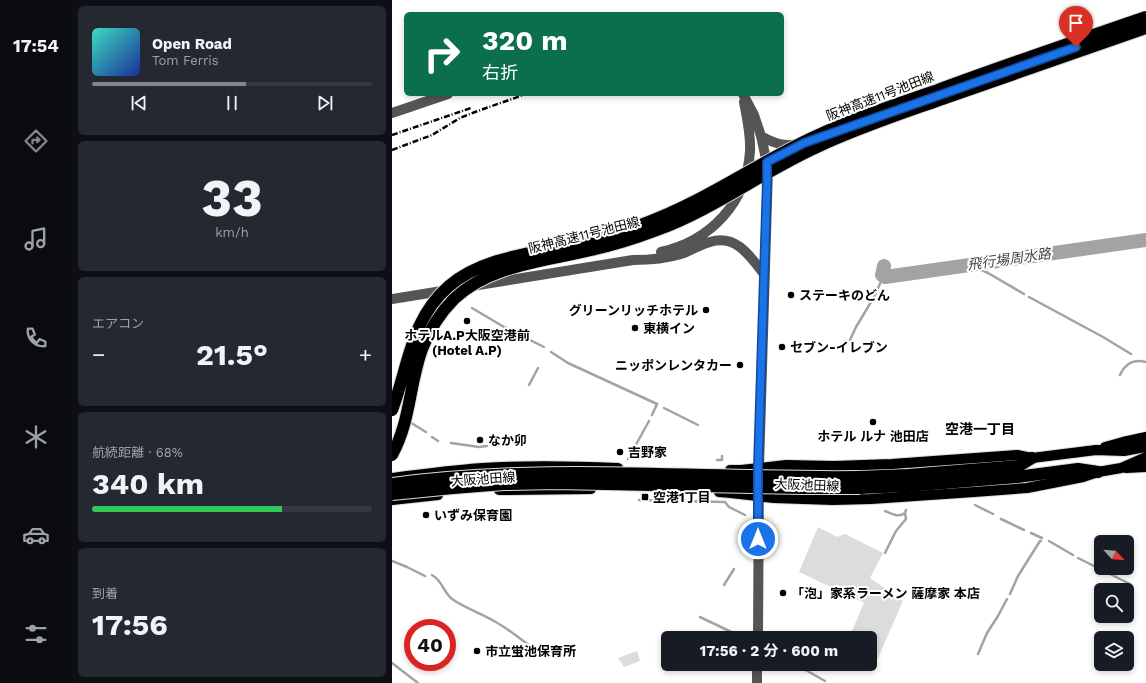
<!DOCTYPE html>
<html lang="ja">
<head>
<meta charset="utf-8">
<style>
  :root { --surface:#171b24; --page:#242831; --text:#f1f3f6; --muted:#9ea1a6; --line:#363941; --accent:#858687 }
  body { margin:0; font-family:"Work Sans","Noto Sans JP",sans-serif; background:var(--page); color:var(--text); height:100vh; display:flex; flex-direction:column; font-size:15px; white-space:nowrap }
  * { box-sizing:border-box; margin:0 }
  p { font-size:13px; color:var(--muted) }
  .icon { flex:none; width:22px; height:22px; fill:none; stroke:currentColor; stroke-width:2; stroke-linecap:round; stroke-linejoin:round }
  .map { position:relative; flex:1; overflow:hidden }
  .details { display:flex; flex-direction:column; gap:6px; padding:6px; background:#0d0f14; width:320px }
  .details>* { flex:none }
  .top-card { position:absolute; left:12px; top:12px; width:380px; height:84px; border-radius:6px; box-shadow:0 2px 6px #0003; background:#0b6e4f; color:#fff; overflow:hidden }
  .needle { width:26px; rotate:116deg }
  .fabs { position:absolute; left:702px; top:535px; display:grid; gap:8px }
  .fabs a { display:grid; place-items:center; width:40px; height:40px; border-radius:6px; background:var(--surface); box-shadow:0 2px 6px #0003; font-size:20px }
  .speed { position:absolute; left:12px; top:619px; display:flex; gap:8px; font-size:20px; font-weight:700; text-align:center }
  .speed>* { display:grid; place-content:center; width:52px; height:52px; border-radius:50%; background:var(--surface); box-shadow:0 2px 6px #0003; line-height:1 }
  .speed .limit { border:6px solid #d22; background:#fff; color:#111 }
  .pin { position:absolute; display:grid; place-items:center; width:34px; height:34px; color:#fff; margin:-41px -17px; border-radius:50% 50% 50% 0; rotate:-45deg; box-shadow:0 0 4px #0007 }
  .pin .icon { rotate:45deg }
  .me { position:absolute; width:44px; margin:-22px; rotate:0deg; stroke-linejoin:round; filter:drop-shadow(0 0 3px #0008) }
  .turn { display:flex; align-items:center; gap:14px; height:84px; padding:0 12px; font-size:18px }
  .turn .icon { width:52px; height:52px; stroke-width:2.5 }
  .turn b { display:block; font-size:28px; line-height:34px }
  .big { font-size:30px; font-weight:700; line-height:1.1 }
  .details .tile { flex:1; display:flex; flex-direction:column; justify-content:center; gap:6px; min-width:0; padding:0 14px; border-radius:6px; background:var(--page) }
  .details .dial { align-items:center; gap:0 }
  .dial b { font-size:52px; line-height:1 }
  .song { display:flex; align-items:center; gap:12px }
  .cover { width:48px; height:48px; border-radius:6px; background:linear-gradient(135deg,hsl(170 70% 55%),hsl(230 70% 35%)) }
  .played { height:4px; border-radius:2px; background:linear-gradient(90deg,var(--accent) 55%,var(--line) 55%) }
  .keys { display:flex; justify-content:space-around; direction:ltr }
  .heat { display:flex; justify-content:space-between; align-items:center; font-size:22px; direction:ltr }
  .charge { height:6px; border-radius:3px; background:linear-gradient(90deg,#34c759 68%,var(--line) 0) }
  .trip { position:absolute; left:269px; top:631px; width:216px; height:40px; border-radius:6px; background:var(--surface); box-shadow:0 2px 6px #0003; font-weight:700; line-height:40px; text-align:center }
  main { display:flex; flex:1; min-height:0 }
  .tab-bar { display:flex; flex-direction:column; width:72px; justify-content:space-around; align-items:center; background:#090b0e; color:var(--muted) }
  .tab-bar .icon { width:28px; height:28px }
  .tab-bar .active { color:var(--accent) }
  .tab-bar b { font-size:18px; color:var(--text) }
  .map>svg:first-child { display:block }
  .green { fill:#dcdcdc }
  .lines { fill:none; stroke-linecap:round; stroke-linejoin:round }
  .stream { stroke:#a3a3a3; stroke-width:2.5 }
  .river { stroke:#a3a3a3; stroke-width:14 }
  .major-casing { stroke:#dbdbdb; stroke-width:12 }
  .highway-casing { stroke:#dbdbdb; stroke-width:14 }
  .minor { stroke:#555; stroke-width:10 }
  .major { stroke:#000; stroke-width:10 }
  .highway { stroke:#000; stroke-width:12 }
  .rail { stroke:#000; stroke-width:2.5; stroke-dasharray:6 2 1 2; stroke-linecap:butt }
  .highway-bridge-casing { stroke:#dbdbdb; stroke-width:14; stroke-linecap:butt }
  .highway-bridge { stroke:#000; stroke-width:12 }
  .route-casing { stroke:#114b97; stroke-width:10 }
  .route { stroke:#1a73e8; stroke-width:7 }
  .poi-dot { fill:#000; stroke:#fff; stroke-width:1.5 }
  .labels { text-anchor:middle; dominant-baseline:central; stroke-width:4; stroke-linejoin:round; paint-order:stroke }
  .street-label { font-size:13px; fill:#000; stroke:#fff }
  .poi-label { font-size:13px; font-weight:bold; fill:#000; stroke:#fff; text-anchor:start }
  .water-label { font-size:14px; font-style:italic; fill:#444; stroke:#fff }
  .neighbourhood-label { font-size:14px; font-weight:bold; fill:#000; stroke:#fff }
</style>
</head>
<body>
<main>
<nav class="tab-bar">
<b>17:54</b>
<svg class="icon active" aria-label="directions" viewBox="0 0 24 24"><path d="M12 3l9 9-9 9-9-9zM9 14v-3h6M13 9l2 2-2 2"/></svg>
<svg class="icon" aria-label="music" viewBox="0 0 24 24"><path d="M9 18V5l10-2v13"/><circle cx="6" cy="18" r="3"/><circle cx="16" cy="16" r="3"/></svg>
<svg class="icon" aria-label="phone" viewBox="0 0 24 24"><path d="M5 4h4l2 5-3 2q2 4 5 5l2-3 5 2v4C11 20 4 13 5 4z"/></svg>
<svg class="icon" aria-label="climate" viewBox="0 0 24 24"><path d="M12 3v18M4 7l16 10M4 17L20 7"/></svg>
<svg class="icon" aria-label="car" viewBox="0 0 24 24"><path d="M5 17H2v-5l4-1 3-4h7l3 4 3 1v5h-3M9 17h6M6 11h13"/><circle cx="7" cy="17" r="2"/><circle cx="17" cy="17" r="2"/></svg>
<svg class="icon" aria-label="filters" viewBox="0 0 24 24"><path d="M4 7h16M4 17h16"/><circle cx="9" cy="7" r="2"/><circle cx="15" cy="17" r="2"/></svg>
</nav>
<section class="details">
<div class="tile">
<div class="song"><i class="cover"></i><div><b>Open Road</b><p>Tom Ferris</p></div></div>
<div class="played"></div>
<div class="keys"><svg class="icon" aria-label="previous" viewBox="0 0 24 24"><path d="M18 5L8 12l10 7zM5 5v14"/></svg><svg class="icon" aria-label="pause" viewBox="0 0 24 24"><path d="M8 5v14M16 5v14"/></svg><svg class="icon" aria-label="next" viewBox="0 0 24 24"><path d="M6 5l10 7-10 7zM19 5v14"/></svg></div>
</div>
<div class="tile dial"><b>33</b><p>km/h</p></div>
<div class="tile"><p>エアコン</p>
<div class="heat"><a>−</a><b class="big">21.5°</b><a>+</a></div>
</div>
<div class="tile"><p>航続距離 · 68%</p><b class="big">340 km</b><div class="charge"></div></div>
<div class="tile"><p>到着</p><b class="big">17:56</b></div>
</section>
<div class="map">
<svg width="754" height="683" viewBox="0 0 754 683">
  <rect width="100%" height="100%" fill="#fff"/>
  <!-- green -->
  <path class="green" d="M426,527l19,10 8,-3 38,19 -13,25 33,23 -25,57 -8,-3v-17h-21l15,-35 -65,-31z
    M245,651l3,10 -16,6 -6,-9z"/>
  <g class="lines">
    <!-- stream -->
    <path class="stream" d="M579,265l17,8 36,21
      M637,297l74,40 28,17
      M80,308l32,19 40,20
      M458,340l6,-13 18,-30 9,-20
      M159,352l17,11 89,41 -5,11
      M728,375c5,-11 14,-16 26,-13
      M137,385l9,-17
      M272,408l34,17
      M16,421l18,11
      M40,437l6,4
      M59,443l28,4 8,-1
      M236,459l21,-38
      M325,460h5v-4
      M247,500l86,2 4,5 16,8
      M583,505l18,9
      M493,511c7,3 14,7 20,2l1,-3
      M609,519l23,11
      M639,533l11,5
      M657,541l24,14
      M493,553l11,-22 10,-12 -1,-6
      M686,558l52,26
      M0,561l15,6 18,9
      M40,575c10,5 11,17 20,24 13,9 28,14 42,22 13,7 24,16 36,25
      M332,585l10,-16
      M618,594l8,-18 22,-35h1
      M308,617l44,21
      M586,654l9,-21 11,-17 9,-17
      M0,663l26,20
      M403,664l30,17"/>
    <!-- river -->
    <path class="river" d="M492,266l-2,9 3,2 261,-37"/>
    <defs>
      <path id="major" d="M713,447l18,-5 23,-5
        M734,468l20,-1
        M338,470h11l45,-5 48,1 58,-2 125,-9 15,3 64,-8 28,1 22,-4
        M0,478c30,-4 61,-8 91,-10 45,-3 90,-2 135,0
        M107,490l92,-1
        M327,492l12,1 43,5 59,2 38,-1 103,-7 53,-4 56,-11 15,-5 23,-4 25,-11
        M0,500l46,-5"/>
      <path id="highway" d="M467,477l49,-2 111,-9 13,-8
        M468,488l47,-2 110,-9 61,-8 20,3"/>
    </defs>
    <!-- major casing -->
    <use href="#major" class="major-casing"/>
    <!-- highway casing -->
    <use href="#highway" class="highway-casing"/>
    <!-- minor -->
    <path class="minor" d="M351,94l11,21 7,21 7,32 -9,300 -1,170
      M0,113l56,-19
      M369,136c12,7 23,11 37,8
      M269,252c49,-11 86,-49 89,-101 1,-16 -3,-33 -6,-49
      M0,299l241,-39c16,0 32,-1 48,-6 10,-3 19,-10 29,-12 26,-8 40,14 54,32
      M365,683v-19"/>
    <!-- major -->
    <use href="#major" class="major"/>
    <!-- highway -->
    <use href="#highway" class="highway"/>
    <!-- rail -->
    <path class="rail" d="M0,135l79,-27
      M0,150l40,-15 28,-17 15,-6 51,-18"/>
    <defs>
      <path id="highway-bridge" d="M0,410c17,-44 18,-90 57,-124 33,-28 80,-32 121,-41 25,-6 49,-12 73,-21 61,-22 113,-60 171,-87 39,-18 80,-32 121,-46 70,-26 141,-50 211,-74
        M0,455c19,-35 17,-70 30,-106 7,-18 18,-36 32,-50 36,-34 91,-38 137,-49 23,-5 45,-12 66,-20 57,-21 105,-58 160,-83 40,-19 83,-33 125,-48 68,-24 136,-48 204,-71
        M0,484c155,-21 311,-5 467,-7
        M0,494l61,-6 51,-4 52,-1 247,5h57"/>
    </defs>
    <!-- highway-bridge casing -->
    <use href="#highway-bridge" class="highway-bridge-casing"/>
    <!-- highway-bridge -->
    <use href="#highway-bridge" class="highway-bridge"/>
  </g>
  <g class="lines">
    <defs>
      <path id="route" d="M366,539v-71l9,-286v-20l37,-19 272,-96"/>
    </defs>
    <!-- route casing -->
    <use href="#route" class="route-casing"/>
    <!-- route -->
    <use href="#route" class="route"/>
  </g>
  <!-- markers -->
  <g class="poi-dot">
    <circle cx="399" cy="295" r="4"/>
    <circle cx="314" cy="310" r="4"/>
    <circle cx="75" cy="321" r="4"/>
    <circle cx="243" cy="328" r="4"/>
    <circle cx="390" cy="347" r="4"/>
    <circle cx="348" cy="365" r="4"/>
    <circle cx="481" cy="422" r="4"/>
    <circle cx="88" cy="440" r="4"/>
    <circle cx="228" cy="452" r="4"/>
    <rect x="249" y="493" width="8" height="8" rx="2"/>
    <circle cx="34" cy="515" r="4"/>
    <circle cx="391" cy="593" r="4"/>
    <circle cx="85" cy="651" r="4"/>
  </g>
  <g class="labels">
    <!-- street labels -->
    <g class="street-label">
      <text transform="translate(488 96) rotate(-21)">阪神高速11号池田線</text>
      <text transform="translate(192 235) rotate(-14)">阪神高速11号池田線</text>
      <text transform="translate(91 479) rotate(-4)">大阪池田線</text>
      <text transform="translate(415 485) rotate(2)">大阪池田線</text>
    </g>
    <!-- poi labels -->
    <g class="poi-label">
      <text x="407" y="295">ステーキのどん</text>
      <text x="306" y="310" text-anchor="end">グリーンリッチホテル</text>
      <text x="251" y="328">東横イン</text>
      <text x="75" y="335" text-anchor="middle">ホテルA.P大阪空港前<tspan x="75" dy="15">(Hotel A.P)</tspan></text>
      <text x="398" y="347">セブン-イレブン</text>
      <text x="340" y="365" text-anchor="end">ニッポンレンタカー</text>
      <text x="481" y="436" text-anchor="middle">ホテル ルナ 池田店</text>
      <text x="96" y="440">なか卯</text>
      <text x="236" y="452">吉野家</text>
      <text x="261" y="497">空港1丁目</text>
      <text x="42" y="515">いずみ保育園</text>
      <text x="399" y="593">「泡」家系ラーメン 薩摩家 本店</text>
      <text x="93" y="651">市立蛍池保育所</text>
    </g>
    <!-- water labels -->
    <g class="water-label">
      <text transform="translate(617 259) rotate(-8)">飛行場周水路</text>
    </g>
    <!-- neighbourhood labels -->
    <g class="neighbourhood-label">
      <text x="588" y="429">空港一丁目</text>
    </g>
  </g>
</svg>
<div class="fabs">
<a><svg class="needle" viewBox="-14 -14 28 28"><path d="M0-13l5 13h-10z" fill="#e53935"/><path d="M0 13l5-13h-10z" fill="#9ea1a6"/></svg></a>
<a><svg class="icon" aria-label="search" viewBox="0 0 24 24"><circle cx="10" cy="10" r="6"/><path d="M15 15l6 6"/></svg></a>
<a><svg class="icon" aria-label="layers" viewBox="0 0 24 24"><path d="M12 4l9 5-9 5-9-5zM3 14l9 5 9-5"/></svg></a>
</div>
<div class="speed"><div class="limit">40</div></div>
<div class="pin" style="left:684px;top:47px;background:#d93025"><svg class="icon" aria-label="arrive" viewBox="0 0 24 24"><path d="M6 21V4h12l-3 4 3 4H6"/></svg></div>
<svg class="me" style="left:366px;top:539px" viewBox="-20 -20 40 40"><circle r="17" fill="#1a73e8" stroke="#fff" stroke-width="3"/><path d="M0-11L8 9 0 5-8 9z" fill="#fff"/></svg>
<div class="trip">17:56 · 2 分 · 600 m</div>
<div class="top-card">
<div class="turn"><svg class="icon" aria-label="right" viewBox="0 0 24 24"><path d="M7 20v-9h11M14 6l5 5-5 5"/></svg><div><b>320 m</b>右折</div></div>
</div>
</div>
</main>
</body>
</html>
